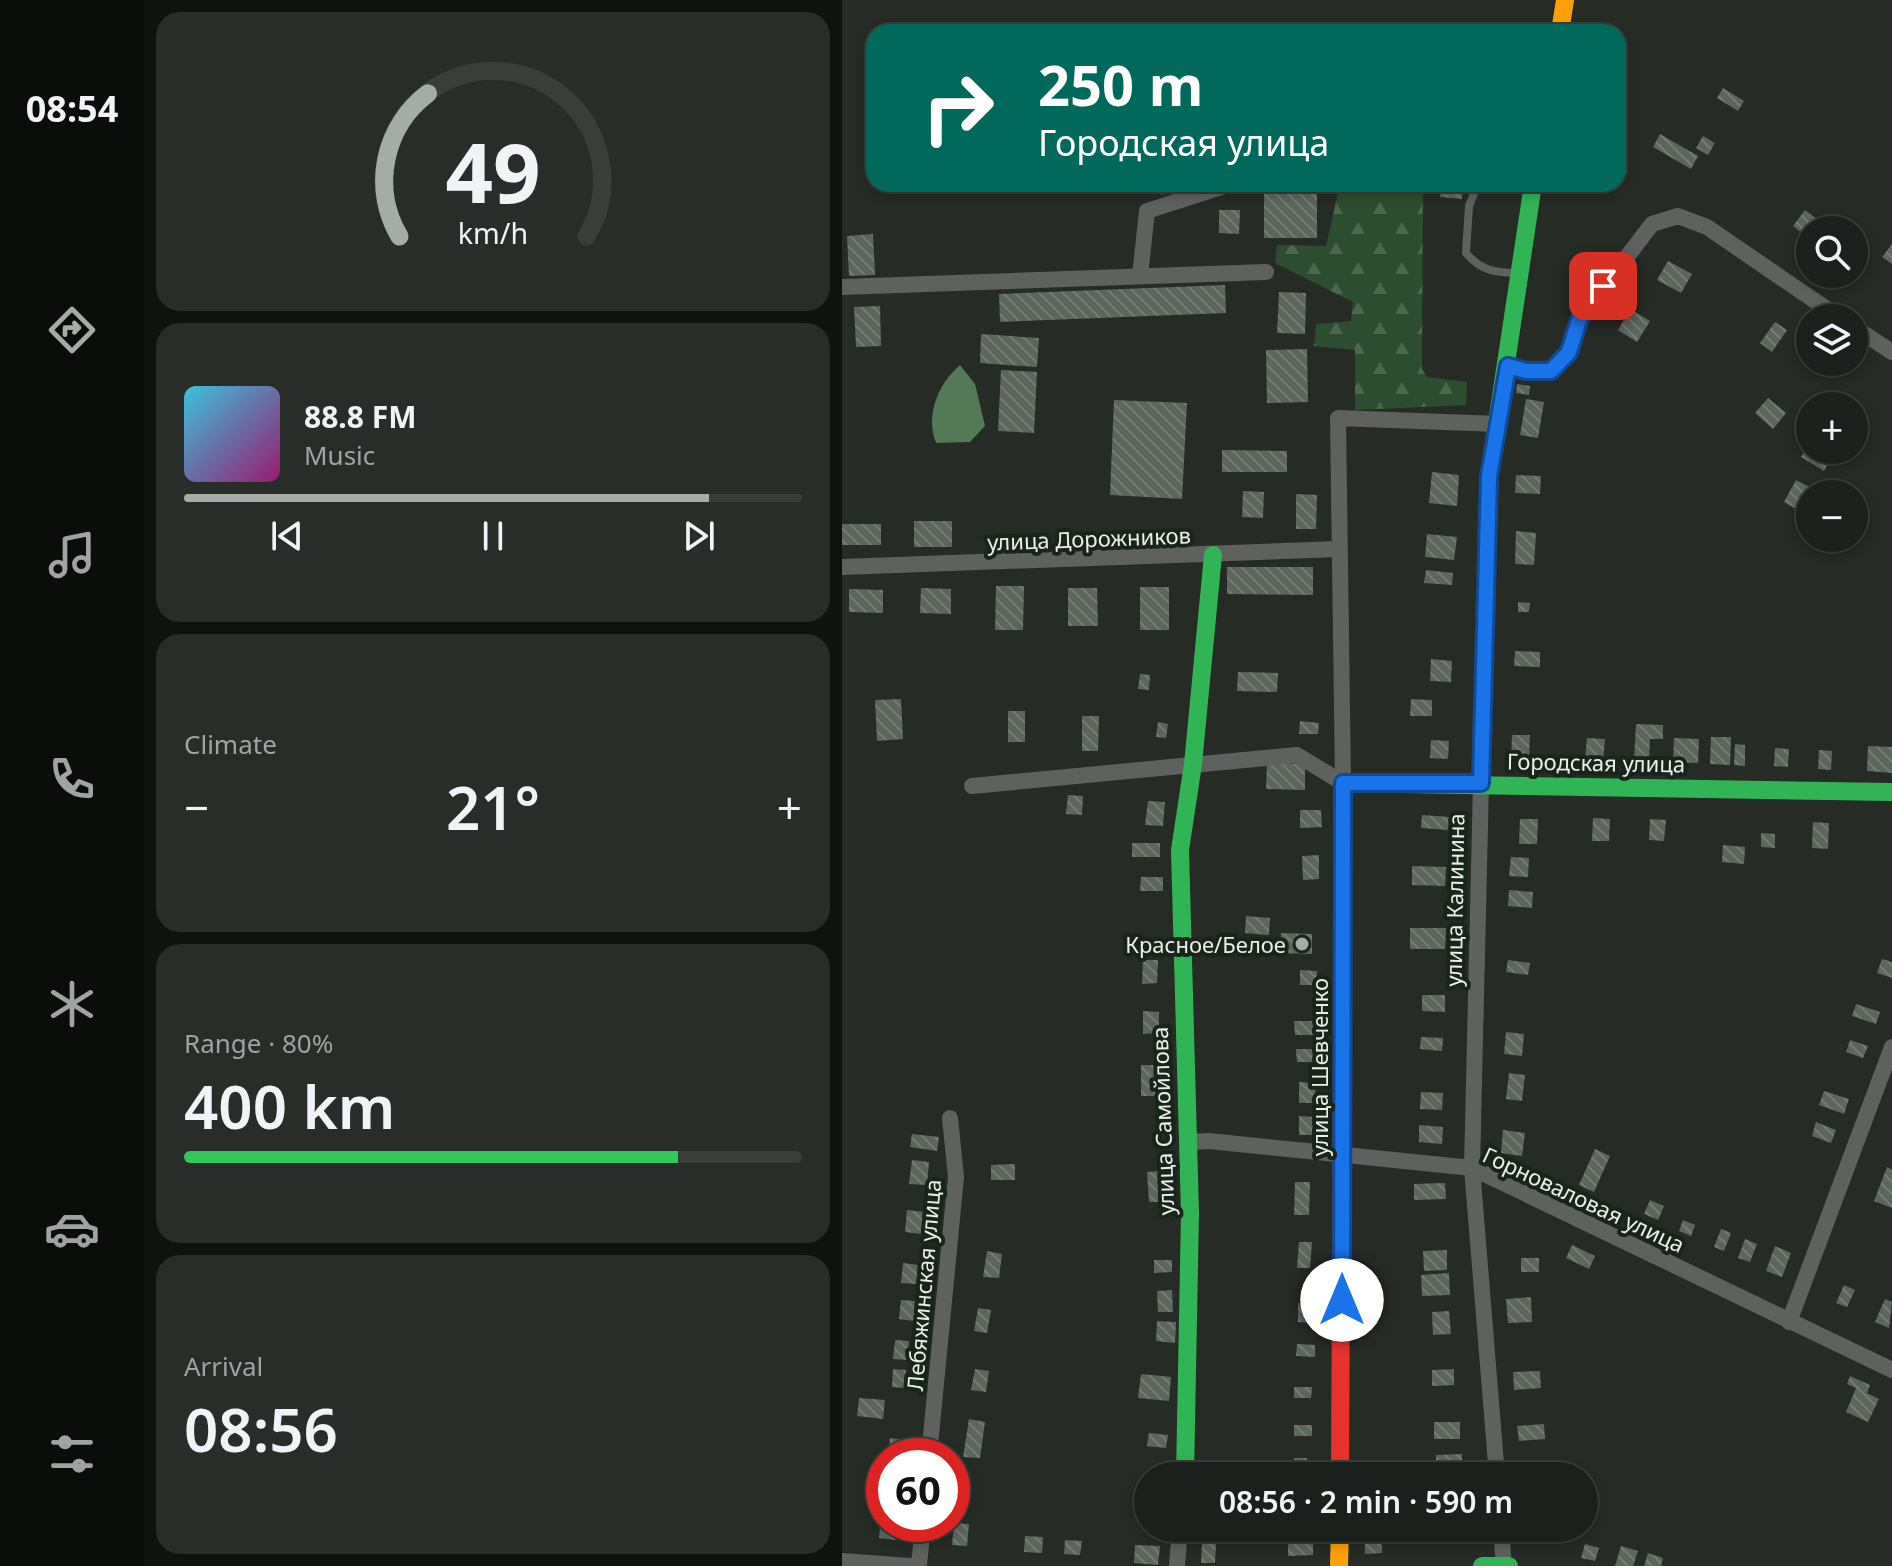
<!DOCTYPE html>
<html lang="en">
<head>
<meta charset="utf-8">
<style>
  :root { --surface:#1c201c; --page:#292d29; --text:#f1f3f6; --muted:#a0a3a3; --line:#3a3e3b; --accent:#a5aba5 }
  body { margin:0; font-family:"Noto Sans",sans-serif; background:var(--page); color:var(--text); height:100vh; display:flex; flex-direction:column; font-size:30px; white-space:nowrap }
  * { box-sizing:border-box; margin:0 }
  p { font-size:26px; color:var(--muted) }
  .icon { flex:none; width:44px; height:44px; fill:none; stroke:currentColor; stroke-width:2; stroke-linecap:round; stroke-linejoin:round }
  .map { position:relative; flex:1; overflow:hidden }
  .sheet { display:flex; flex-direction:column; gap:12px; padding:12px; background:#0f120f; width:698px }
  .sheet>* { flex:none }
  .guide { position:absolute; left:24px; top:24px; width:760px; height:168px; border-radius:24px; box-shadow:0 4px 12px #0003,0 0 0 2px var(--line); background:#00695c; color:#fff; overflow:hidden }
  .buttons { position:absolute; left:954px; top:216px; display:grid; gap:16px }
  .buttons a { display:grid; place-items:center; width:72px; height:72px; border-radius:50%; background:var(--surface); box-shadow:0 4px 12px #0003,0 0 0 2px var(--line); font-size:40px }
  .speed { position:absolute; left:24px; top:1438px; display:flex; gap:16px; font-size:40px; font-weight:700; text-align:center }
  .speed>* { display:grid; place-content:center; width:104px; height:104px; border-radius:50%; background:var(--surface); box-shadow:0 4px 12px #0003,0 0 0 2px var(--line); line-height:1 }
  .speed .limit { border:12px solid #d22; background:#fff; color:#111 }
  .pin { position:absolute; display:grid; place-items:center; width:68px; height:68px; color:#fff; margin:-34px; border-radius:16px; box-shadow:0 4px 12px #0006 }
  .me { position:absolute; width:88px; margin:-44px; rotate:0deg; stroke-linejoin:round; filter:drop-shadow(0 0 6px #0008) }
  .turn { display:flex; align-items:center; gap:28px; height:168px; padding:0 40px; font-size:36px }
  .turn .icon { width:104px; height:104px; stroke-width:2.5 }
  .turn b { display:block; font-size:56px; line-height:68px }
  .big { font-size:60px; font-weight:600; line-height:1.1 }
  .sheet .tile { flex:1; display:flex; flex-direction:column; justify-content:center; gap:12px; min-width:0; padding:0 28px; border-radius:24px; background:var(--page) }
  .sheet .dial { align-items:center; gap:0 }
  .dial svg { height:208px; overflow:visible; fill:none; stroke:var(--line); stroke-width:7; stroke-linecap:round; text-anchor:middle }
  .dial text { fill:var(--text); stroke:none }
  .song { display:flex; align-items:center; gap:24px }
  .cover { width:96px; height:96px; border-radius:12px; background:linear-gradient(135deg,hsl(190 70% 55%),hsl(320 70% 35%)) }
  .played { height:8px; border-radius:4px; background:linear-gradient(90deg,var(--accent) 85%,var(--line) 85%) }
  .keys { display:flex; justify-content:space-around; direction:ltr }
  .heat { display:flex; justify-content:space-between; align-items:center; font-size:44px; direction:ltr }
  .charge { height:12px; border-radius:6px; background:linear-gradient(90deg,#34c759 80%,var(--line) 0) }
  .trip { position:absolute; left:292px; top:1462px; width:464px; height:80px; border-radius:40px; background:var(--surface); box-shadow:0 4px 12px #0003,0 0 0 2px var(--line); font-weight:600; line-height:80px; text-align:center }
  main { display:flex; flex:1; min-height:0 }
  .tab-bar { display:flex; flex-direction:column; width:144px; justify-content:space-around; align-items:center; background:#0b0d0b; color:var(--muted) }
  .tab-bar .icon { width:56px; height:56px }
  .tab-bar .on { color:var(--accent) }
  .tab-bar b { font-size:36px; color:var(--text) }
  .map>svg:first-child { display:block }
  .green { fill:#2c4d30 }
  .forest { fill:url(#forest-firs) }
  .water { fill:#537957 }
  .building { fill:url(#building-back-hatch) }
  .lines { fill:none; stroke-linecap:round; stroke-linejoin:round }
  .lane { stroke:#5e615e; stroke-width:8 }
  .street { stroke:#5e615e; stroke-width:16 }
  .fast { stroke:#30b455; stroke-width:18 }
  .slow { stroke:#ff9f0a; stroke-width:18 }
  .jam { stroke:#e5322d; stroke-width:18 }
  .route-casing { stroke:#114b97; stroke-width:20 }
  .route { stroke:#1a73e8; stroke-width:14 }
  .poi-dot { fill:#a5aba5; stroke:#19241a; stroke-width:3 }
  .labels { text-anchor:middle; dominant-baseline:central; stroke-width:8; stroke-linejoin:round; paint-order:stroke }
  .street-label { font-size:22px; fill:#e9f0e9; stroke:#19241a }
  .poi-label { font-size:22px; fill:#e9f0e9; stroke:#19241a; text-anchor:end }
</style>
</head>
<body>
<main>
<nav class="tab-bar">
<b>08:54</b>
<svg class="icon on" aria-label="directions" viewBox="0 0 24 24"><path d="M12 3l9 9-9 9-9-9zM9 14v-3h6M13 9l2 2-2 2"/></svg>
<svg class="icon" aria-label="music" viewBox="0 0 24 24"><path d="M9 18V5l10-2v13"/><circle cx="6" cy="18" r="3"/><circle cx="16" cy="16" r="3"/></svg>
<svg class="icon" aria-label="phone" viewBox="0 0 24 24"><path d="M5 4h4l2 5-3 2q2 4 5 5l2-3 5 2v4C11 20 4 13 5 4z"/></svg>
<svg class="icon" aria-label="climate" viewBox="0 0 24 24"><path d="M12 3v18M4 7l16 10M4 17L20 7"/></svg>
<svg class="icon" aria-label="car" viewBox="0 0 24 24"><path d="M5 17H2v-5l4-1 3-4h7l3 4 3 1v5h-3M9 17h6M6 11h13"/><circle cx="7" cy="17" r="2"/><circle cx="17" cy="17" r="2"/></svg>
<svg class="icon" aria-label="filters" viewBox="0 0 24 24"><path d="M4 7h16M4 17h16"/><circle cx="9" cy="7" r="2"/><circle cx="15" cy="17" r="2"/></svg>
</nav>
<section class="sheet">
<div class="tile dial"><svg viewBox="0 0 100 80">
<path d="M14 69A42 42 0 1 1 86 69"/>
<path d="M14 69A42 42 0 0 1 25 14" stroke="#a5aba5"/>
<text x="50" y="56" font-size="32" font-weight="700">49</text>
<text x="50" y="72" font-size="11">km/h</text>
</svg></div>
<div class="tile">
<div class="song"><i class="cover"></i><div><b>88.8 FM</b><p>Music</p></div></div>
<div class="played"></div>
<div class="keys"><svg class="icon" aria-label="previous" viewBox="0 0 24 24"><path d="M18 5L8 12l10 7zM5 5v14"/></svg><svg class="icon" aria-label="pause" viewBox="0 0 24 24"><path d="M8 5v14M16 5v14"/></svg><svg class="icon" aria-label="next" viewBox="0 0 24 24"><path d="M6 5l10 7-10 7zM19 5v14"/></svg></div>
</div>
<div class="tile"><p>Climate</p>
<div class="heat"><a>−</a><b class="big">21°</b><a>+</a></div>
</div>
<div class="tile"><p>Range · 80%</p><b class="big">400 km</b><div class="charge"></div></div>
<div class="tile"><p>Arrival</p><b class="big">08:56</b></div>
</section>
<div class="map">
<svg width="1050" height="1566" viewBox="0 0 1050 1566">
  <defs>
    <pattern id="forest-firs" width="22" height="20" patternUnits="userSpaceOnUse" patternTransform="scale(2)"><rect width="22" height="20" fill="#2c4d30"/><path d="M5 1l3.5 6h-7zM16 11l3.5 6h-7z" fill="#4b674e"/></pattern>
    <pattern id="building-back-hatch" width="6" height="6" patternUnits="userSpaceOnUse" patternTransform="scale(2)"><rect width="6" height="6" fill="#5c665d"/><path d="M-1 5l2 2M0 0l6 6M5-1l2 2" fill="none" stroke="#737c74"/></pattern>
  </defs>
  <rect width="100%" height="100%" fill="#262b26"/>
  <!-- green -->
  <path class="green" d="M311,184h55c-15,7 -29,3 -44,11l-11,-2z"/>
  <!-- forest -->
  <path class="forest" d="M498,184h83l-1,185 5,8 40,5 -1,23 -111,5v-60l-41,-4 2,-22 35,-3 2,-19 -78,-39 2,-18 49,1z"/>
  <!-- water -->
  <path class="water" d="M118,365l15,19 10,42 -15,16 -34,1c-11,-28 2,-59 24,-78z"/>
  <!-- building -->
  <path class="building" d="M881,88l21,13 -6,10 -21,-13z
    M818,134l38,22 -7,13 -38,-22z
    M861,136l12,7 -7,12 -12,-7z
    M422,184h53v54h-53z
    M599,184h22l-1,15 -22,-2z
    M377,210h21l-1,24 -20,-1z
    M963,210l17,13 -5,7h-7v9l-17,-13z
    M31,234l2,41 -26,1 -2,-40z
    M1050,244v20l-10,-7z
    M826,261l24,13 -11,19 -24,-13z
    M383,285l1,28 -226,9 -1,-28z
    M437,292l27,1 -1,41 -28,-1z
    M38,306l1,40 -25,1 -2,-40z
    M788,309l20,12 -13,21 -19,-12z
    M933,322l12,8 -15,22 -12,-9z
    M139,334l58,4 -2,29 -57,-4z
    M465,349l1,53 -41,1 -1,-53z
    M159,370l36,2 -3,61 -36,-2z
    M675,384l13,2 -1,9 -13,-2z
    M926,398l18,15 -13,16 -18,-16z
    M684,399l18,3 -6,36 -18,-3z
    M272,400l73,3 -5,96 -72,-4z
    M968,443v7l24,3 -10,18 -23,-14z
    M380,450l65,1v21h-65z
    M590,472l27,3 -2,31 -28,-3z
    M674,475l25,1 -1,18 -25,-1z
    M954,480l21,11 -7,3 -5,20 -21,-12z
    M401,491l21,1 -1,26 -21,-1z
    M454,494l21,1 -1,34h-20z
    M72,521h38v26h-38z
    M0,524h39v21h-39z
    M674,531l20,2 -2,32 -19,-1z
    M585,534l30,3 -3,23 -29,-3z
    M385,567h86v28l-86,-1z
    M584,570l27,3 -1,12 -28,-2z
    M154,586h28l-1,44h-28z
    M298,587h29v43h-29z
    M79,588l30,1v25l-31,-1z
    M226,588h29l1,38h-30z
    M7,589l34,1v23l-34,-1z
    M676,602l12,1 -1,9h-11z
    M673,651l25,1v15l-26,-1z
    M589,659l21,2 -1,21 -21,-1z
    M396,672l40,1 -1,19 -40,-1z
    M298,674l10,1 -1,15 -11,-1z
    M59,699l2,40 -26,2 -2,-41z
    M569,699l21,1v16h-22z
    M166,711h17v31h-17z
    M240,716h17l-1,35h-16z
    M458,721l19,2 -1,11h-19z
    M316,722l10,2 -2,14 -10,-1z
    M794,724l27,1v14h-13l-1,22 -15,-1z
    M670,735h18l-1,23h-18z
    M869,737h20l-1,28 -20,-1z
    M745,738l18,1 -2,22 -18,-2z
    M832,738l25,1 -1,24 -25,-1z
    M589,740l18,1 -1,18 -18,-1z
    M893,744l10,1v21l-11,-1z
    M1026,746l24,1v26l-25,-2z
    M933,748l14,1 -1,18 -14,-1z
    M977,750l13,1 -1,19 -13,-1z
    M425,763l38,1v26l-39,-1z
    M226,795l15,1 -1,19 -16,-1z
    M306,801l17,1 -2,24 -18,-1z
    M458,810h21l1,17 -22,1z
    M580,815l27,2 -1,13 -27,-2z
    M751,818l17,1 -1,22h-17z
    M678,819h18l-1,25h-18z
    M808,819l16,1 -2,21 -15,-1z
    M971,822l16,1 -1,26 -16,-1z
    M919,833l14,1v14l-14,-1z
    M290,843h28v14h-28z
    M881,845l22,2 -1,17 -22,-2z
    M477,855v24l-16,1 -1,-24z
    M669,857l18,1 -1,19 -19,-1z
    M570,866l34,1 -1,19 -33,-1z
    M299,877h22v14h-23z
    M667,890l24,2 -1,16 -24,-2z
    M404,916l24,2 -1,17 -24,-2z
    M568,928h36l-1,21h-35z
    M439,933l31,1v20l-32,-1z
    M1040,959l10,3v16l-15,-5z
    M301,960h15l-1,23 -15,1z
    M666,960l22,3 -2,12 -22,-3z
    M458,970l17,1v14h-17z
    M580,995h23v17l-23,-1z
    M1014,1004l24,8 -4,12 -24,-8z
    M301,1011l16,1v21l-16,1z
    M452,1021h22v14h-21z
    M664,1032l18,2 -2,22 -18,-2z
    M579,1037l22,1 -1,13 -22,-2z
    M1008,1040l18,6 -5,12 -17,-6z
    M454,1049h20v13h-19z
    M299,1065h18v31h-18z
    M667,1073l16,2 -3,26 -16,-2z
    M457,1082l17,1 -1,20h-16z
    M982,1091l25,8 -5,15 -25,-9z
    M579,1092l22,1 -1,17 -22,-1z
    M457,1116l16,1 -1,18h-15z
    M974,1122l20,8 -5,13 -19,-7z
    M577,1125l24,2 -1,17 -23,-2z
    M661,1130l22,3 -3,23 -21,-3z
    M70,1134l27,3 -2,14 -27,-4z
    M753,1149l15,7 -16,36 -15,-7z
    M70,1160l17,2 -2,23 -18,-1z
    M173,1164v16h-24v-15z
    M1045,1167l5,3v38l-18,-7z
    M319,1171l2,31h-14l-2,-30z
    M453,1182h15l-1,33h-15z
    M603,1183l1,16 -32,1v-16z
    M808,1200l14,6 -6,14 -14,-6z
    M65,1210l17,2 -3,22 -16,-2z
    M841,1220l12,5 -4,11 -12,-5z
    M879,1229l10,4 -7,18 -10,-4z
    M903,1239l12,5 -7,18 -12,-4z
    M457,1242h13l-2,26h-13z
    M730,1245l23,11 -6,13 -23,-11z
    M933,1246l16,7 -9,24 -16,-6z
    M605,1250v20l-23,1 -1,-20z
    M145,1251l15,3 -3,24 -16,-1z
    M679,1258h18v14h-18z
    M312,1260h18v12l-18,1z
    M61,1263l15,2 -2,19 -15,-1z
    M607,1273l1,22 -28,1 -1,-21z
    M1002,1285l11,5 -8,17 -11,-4z
    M330,1290l1,22h-15l-1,-21z
    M689,1297l1,25 -24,1 -2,-24z
    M1043,1299l7,3 -3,26 -14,-6z
    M59,1300l14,1 -1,20 -15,-2z
    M456,1303h12v20l-12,-1z
    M136,1308l13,2 -4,23 -13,-2z
    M607,1311l2,23 -18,1 -1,-23z
    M315,1321l19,1 -1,21 -19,-2z
    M53,1340l14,1 -2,19 -14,-1z
    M455,1344l18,1v12l-19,-1z
    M51,1369l13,1 -1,18 -13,-1z
    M133,1369l14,2 -3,21 -15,-2z
    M612,1369v16l-22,1v-16z
    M698,1371l1,17 -27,2 -1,-18z
    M299,1374l30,3 -2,24 -31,-3z
    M1008,1376l20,9 -3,8 12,6 -11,23 -22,-10 10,-24 -9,-4z
    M452,1387h18l-1,11h-17z
    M17,1398l26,2 -2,19 -26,-3z
    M127,1419l16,3 -5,36 -17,-1z
    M592,1422h26v17h-26z
    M702,1424l1,15 -26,2 -2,-15z
    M452,1425h18v11h-18z
    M307,1433l19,2 -2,13 -19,-2z
    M48,1438l14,2 -3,16h-13z
    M620,1454v15l-26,1v-15z
    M452,1458h13v16h-13z
    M719,1463l1,13h-41v-10z
    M307,1469l15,2v5h-16z
    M39,1514l3,10h13l-1,16 -17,-2z
    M112,1523l15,1 -2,22 -15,-1z
    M522,1528h17l1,25 -17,1z
    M684,1528h19v5l-18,2z
    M183,1536l18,1 -1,16 -18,-1z
    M446,1539h25v16l-25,1z
    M223,1540l17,1 -2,14 -16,-1z
    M360,1543l14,1 -1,19h-14z
    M743,1544l14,4 -4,13 -14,-3z
    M293,1545l25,1 -2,19 -24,-2z
    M779,1546l17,5 -5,15h-18z
    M806,1553l15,5 -2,8h-17z"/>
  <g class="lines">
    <!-- lane -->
    <path class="lane" d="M636,184l-9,22 -3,47c15,18 30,20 53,20"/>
    <!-- street -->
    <path class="street" d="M298,276l7,-65 84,-27
      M0,287l424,-15
      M1012,327l38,25
      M666,366l18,5h25l18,-19 10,-32 73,-96 26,-8 29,11 133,91
      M0,567l496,-18
      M501,783l-5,-365 160,6
      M639,783l-9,385 25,308
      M130,786l325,-31 46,28
      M346,1142l21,-1 263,27 420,202
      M947,1322l103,-275
      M87,1456l27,-279 -6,-59
      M659,1528l3,38
      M0,1561l68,5
      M77,1566l4,-42
      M335,1566l3,-38"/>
    <!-- fast -->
    <path class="fast" d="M639,783l8,-307 44,-292
      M501,813v-30l549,9
      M343,1476l5,-263 -10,-363 13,-86 20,-209
      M640,1566h27"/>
    <!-- slow -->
    <path class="slow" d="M718,32l5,-32
      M500,1077l1,-264
      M497,1566l1,-38"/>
    <!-- jam -->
    <path class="jam" d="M498,1476l2,-399"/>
  </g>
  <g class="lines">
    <defs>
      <path id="route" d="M500,1300l1,-517h138l8,-307 19,-110 18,5h25l18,-19 10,-32 24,-34"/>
    </defs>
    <!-- route casing -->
    <use href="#route" class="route-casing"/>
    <!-- route -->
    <use href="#route" class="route"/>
  </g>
  <!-- markers -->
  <circle class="poi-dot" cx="460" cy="944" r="8"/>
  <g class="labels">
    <!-- street labels -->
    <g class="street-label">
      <text transform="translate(247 538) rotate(-2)">улица Дорожников</text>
      <text transform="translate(754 762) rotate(1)">Городская улица</text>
      <text transform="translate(612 900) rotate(-89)">улица Калинина</text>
      <text transform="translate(477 1067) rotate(-90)">улица Шевченко</text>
      <text transform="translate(320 1121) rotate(-92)">улица Самойлова</text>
      <text transform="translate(742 1199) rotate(25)">Горноваловая улица</text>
      <text transform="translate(81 1285) rotate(-85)">Лебяжинская улица</text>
    </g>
    <!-- poi labels -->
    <g class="poi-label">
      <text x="444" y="944">Красное/Белое</text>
    </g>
  </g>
</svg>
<div class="buttons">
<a><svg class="icon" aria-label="search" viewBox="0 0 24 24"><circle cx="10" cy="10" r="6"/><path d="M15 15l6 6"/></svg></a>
<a><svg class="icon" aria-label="layers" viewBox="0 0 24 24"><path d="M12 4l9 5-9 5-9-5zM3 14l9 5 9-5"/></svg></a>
<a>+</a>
<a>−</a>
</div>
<div class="speed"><div class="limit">60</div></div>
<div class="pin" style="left:761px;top:286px;background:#d93025"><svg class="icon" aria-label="arrive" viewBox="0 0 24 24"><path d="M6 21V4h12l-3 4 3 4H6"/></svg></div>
<svg class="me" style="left:500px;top:1300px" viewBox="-20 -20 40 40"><circle r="19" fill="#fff"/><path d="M0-13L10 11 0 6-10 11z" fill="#1a73e8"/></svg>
<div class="trip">08:56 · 2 min · 590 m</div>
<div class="guide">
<div class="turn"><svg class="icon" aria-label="right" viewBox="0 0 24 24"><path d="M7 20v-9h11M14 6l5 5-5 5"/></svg><div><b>250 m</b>Городская улица</div></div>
</div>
</div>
</main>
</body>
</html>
